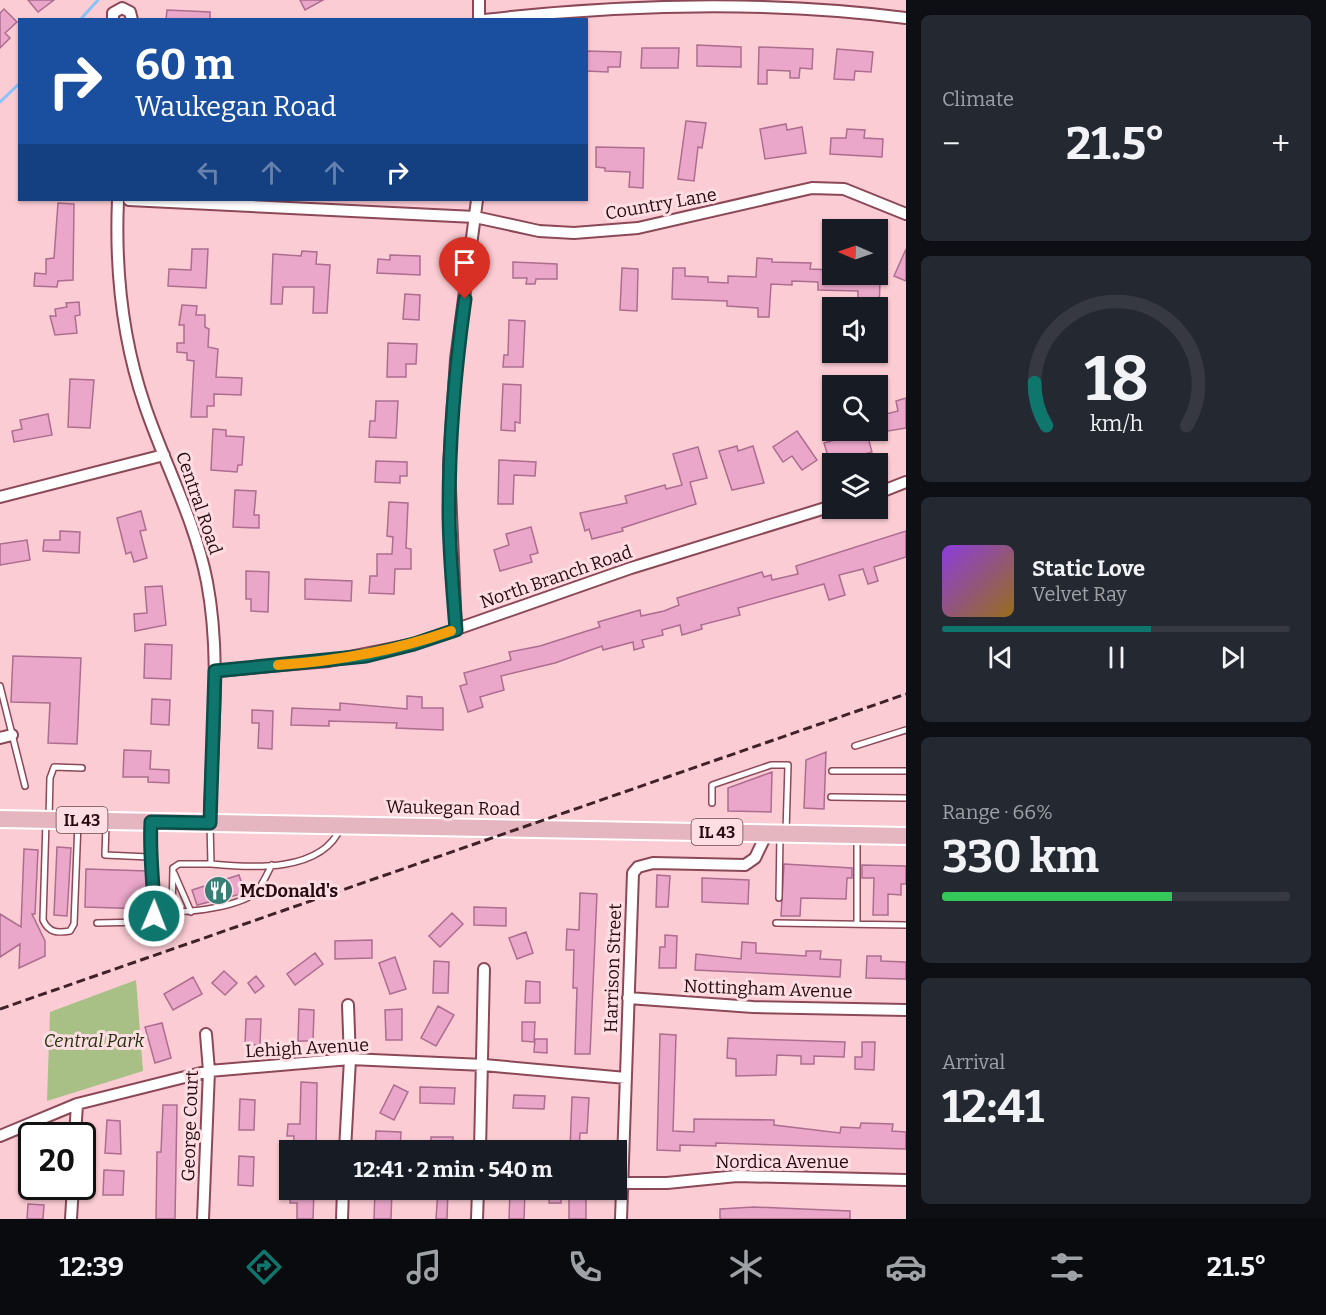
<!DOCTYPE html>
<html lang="en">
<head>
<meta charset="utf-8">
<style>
  :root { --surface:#171b24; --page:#242831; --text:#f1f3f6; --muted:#9ea1a6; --line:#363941; --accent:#0f766e }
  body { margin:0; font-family:Bitter,serif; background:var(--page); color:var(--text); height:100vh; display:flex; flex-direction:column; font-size:22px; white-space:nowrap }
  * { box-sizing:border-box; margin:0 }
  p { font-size:20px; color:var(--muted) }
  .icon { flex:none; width:33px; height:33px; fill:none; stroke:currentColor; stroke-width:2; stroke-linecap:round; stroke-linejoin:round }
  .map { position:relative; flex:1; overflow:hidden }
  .panel { display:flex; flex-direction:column; gap:15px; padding:15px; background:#0d0f14; width:420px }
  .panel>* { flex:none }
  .banner { position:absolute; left:18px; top:18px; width:570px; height:183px; border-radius:0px; box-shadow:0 2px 4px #0004; background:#1a4fa0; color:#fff; overflow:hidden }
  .needle { width:39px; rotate:272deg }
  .tools { position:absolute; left:822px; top:219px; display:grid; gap:12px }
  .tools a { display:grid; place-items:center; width:66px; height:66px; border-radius:0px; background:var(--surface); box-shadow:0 2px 4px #0004; font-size:30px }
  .speed { position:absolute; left:18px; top:1122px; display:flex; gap:12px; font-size:30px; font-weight:700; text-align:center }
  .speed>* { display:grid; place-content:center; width:78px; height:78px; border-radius:50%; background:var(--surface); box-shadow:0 2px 4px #0004; line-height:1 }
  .speed .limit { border:3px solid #111; border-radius:9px; background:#fff; color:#111 }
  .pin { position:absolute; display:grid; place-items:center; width:51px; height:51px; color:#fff; margin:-62px -26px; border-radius:50% 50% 50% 0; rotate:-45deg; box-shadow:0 0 6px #0007 }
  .pin .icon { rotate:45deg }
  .me { position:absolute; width:66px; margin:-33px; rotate:1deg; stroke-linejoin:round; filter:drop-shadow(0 0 4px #0008) }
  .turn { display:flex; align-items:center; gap:21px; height:126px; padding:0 18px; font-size:27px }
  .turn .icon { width:78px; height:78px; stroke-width:2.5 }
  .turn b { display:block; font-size:42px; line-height:51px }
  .lanes { display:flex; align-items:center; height:57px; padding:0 18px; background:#0003; justify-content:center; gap:30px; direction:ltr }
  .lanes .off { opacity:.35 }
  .big { font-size:45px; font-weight:700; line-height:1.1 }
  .panel .widget { flex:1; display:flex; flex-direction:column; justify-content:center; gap:9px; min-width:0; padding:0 21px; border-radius:9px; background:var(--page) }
  .panel .dial { align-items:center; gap:0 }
  .dial svg { height:156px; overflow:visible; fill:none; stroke:var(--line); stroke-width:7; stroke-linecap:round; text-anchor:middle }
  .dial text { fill:var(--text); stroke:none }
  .song { display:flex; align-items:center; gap:18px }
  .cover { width:72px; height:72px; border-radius:9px; background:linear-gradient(135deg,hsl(270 70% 55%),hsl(40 70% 35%)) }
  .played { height:6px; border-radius:3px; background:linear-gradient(90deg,var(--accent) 60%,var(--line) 60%) }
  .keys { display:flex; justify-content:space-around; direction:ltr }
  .heat { display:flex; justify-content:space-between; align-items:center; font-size:33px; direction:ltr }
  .charge { height:9px; border-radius:4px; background:linear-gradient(90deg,#34c759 66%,var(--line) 0) }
  .trip { position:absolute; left:279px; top:1140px; width:348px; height:60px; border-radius:0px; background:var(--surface); box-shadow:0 2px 4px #0004; font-weight:700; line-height:60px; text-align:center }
  .dock { display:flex; height:96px; justify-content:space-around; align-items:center; background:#090b0e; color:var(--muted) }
  .dock .icon { width:42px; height:42px }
  .dock .on { color:var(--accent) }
  .dock b { font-size:27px; color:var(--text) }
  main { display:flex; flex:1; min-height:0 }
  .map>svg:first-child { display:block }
  .green { fill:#a8c086 }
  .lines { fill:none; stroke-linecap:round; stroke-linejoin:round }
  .stream { stroke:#88c3f8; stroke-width:3 }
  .building { fill:#eaa7ca; stroke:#ac6d8f; stroke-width:1.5 }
  .service-casing { stroke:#8b4857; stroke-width:8 }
  .minor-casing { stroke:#8b4857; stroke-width:14 }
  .primary-casing { stroke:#fff; stroke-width:20 }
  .service { stroke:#fff; stroke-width:5 }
  .minor { stroke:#fff; stroke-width:10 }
  .primary { stroke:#e5b6bf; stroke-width:16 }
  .rail { stroke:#3f2228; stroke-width:3; stroke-dasharray:9 4.5; stroke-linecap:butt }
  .route-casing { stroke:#0a4d48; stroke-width:15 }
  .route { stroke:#0f766e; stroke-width:10 }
  .slow { stroke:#f59e0b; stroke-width:10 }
  .labels { text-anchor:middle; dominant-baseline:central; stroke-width:6; stroke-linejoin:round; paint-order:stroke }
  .shield { fill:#fedee3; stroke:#674b51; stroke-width:1.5 }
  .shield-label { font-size:16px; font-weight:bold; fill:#260c12 }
  .street-label { font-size:18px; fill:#260c12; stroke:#fedee3 }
  .poi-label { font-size:18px; font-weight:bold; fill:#260c12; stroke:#fedee3; text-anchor:start }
  .park-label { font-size:18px; font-style:italic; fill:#26330f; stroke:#fedee3 }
</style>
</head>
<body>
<main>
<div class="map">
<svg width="906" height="1219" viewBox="0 0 906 1219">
  <rect width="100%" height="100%" fill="#fcccd4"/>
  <!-- green -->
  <path class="green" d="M136,980l7,91 -96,30 3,-89z"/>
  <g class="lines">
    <!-- stream -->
    <path class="stream" d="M80,20l18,-20
      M0,102l20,-19"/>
  </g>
  <!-- building -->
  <path class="building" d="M28,0h26l-16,12z
    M300,0h23l-18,10z
    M4,9l13,13 -12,11 5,5 -10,10v-35z
    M167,10l43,2v8h-44z
    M697,45l44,2v20l-44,-1z
    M759,47l54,2 -1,20 -12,-1 -1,10h-9v-7l-23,-1v14h-9z
    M642,48h37l-1,20h-37z
    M837,49l36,3 -2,20 -16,-1 -1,9 -20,-1z
    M586,51l35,1 -1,15h-12v5l-22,-1z
    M686,121l20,2 -4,25 -4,-1 -4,34 -16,-2z
    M786,124l1,6 15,-3 4,26 -41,6 -5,-30z
    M847,129l18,1 -1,8 19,1 -1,18 -52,-3 1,-16h15z
    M596,147l48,1 -1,40 -14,-1 1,-15 -25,-1v-3l-9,-1z
    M58,203l16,1 -1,76 -15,1 -1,6 -23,-1 1,-13 11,1v-15l8,-1z
    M192,249h16l-2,39 -38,-2 1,-17 22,1z
    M906,249v32l-12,-5z
    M302,251l15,1 -1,12 14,1 -3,48h-14l1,-26h-31l-1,17h-11l2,-50 28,2z
    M390,255l30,1v19l-43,-2 1,-14 12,1z
    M757,258l15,1v3l39,1 -1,6 22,1v4h41v8h7l-1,26 -21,-1v-16l-40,-1v-8l-26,-1v4l-21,-1 -2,33h-11v-9l-31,-2v-5l-55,-2 1,-31h12v8l23,1v5l20,1v-7l28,1z
    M513,262l44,2v15h-21l-1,5h-9l1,-6h-14z
    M622,268l16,1 -1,42 -17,-1z
    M405,294l15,1 -1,25 -16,-1z
    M79,302l1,13 -5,1 2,17 -22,2 -5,-19h6l-1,-7 12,-2 -1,-4z
    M182,305l15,1 -1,9h9v12l4,2 -1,18 10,2 -2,28 26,1 -1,17 -27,-1v12h-7v11h-16l3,-56 -7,-1v-7l-10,-1v-9h7v-18h-5z
    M509,320l16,1 -2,46h-20l1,-12h4z
    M388,343l29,1 -1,20h-10v13h-19z
    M70,379l24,1 -4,48 -22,-1z
    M503,384l18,1 -1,38 -5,-1v9l-14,-1z
    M906,398v30l-24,4 -4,-16 20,-5 -2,-10z
    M376,401h22l-2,37 -27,-1 1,-16h5z
    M48,414l4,21 -38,7 -2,-11 10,-2 -2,-9z
    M213,429l13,1v6l18,1 -2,28h-4l-1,7 -26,-2z
    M835,430h16l1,3 14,-3 6,22 -42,11 -6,-20 14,-4z
    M797,431l20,29 -15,10 -10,-14 -9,6 -10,-15z
    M737,446l1,5 15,-5 11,37 -32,7 -13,-39z
    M698,447l9,31 -17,4 6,22 -74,24 1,3 -31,8 -3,-10 -4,2 -5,-18 47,-10 -2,-7 40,-11 1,4 16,-4 -9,-31z
    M499,460l37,2 -1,14 -21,-1 -1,29h-15z
    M376,461l31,1v14h-7v7l-25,-1z
    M235,490l21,1 -2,24h5v13l-26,-1z
    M389,502l19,1 -2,45 5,1v20h-16l-1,25 -25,-1 1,-17h7v-22h15l1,-17 -6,-1z
    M141,511l5,19 -6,1 7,27 -13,4 -3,-10 -5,2 -9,-36z
    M531,527l7,26 -8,2 2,7 -32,9 -6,-21 15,-5 -3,-11z
    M60,531l20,1 -1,21 -36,-2 1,-11h16z
    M906,531v26l-32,10 4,14 -10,3 -5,-15 -24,6 6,20 -16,5 -5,-16 -86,24 2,7 -39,10 1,4 -20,6 -2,-10 -18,5 1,5 -21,5 2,7 -10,3 -1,-8 -30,8 -1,-4 -47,17 -54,13 3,14 -24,7 3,10 -15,5 -8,-26 7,-2 -3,-11 47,-13 -2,-8 31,-6 47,-15 13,-4 -2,-5 42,-12 1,6 23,-5 15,-6 -2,-7 85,-26 2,5 7,-2 1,5 26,-6 -2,-8z
    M27,540l3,20 -30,5v-21z
    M246,571l23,1 -1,40 -17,-1v-12h-5z
    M305,579l47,2 -1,20 -46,-2z
    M162,586l4,39 -31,6 -1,-17 13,-1 -2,-26z
    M145,644l27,1 -1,34 -27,-1z
    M13,656l68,2 -4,86 -29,-1 2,-40 -39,-1z
    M407,696l15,1v11h21v22l-47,-2 1,-5 -68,-2v5l-38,-1 1,-17 48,2v-7l67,6z
    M152,699l18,1 -1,25 -18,-1z
    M252,710l21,1 -1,38 -14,-1 1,-25h-7z
    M124,750l27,1 -1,18 19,1v13l-21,-1v-5h-25z
    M826,752l-2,57 -20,-1 2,-48z
    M772,772l-1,40 -43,-1v-23z
    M57,847l14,1 -4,68 -13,-1z
    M24,849l14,1 -3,64h-3l13,27v15l-26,12 1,-24 -20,13v-43l21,13z
    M784,864l68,4v10h-5l-1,21 -45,-1 -1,18h-19z
    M862,865l44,1v18h-5v11l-13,-1v21h-15l1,-37h-12z
    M86,869l62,2 -1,38 -62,-2z
    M239,875l6,18 -48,12 -5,-15z
    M657,875l13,1 -2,31h-12z
    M702,878l47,2 -1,24 -46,-2z
    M580,893l17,1 -7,160h-15l2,-66h-4l1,-38h-8l1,-21 12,1z
    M474,907l32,1v18l-32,-1z
    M452,913l11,11 -23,23 -11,-11z
    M526,932l7,21 -16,6 -8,-21z
    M665,935l12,1 -1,32h-17l1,-21h5z
    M372,940v18l-37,1v-18z
    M742,942l14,1v10l50,3v-5h15l-1,8 21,1 -1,17 -145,-7 1,-16 45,5z
    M315,953l8,11 -28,21 -8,-11z
    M867,956h14v5l25,1v17l-40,-1z
    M395,957l11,32 -16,5 -11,-31z
    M434,961l15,1 -1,31h-15z
    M224,971l13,12 -12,12 -13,-12z
    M256,976l8,10 -9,7 -7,-10z
    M193,977l9,17 -29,16 -9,-16z
    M526,981l14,1v21h-15z
    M438,1006l16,9 -18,31 -15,-8z
    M299,1009l15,1 -1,31h-15z
    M402,1009v31h-16l-1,-30z
    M246,1019h15l-1,26h-15z
    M522,1022h13l-1,20 -12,-1z
    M162,1023l9,35 -16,5 -10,-36z
    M660,1034l16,1 -3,96 21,1v-13l80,1v5l66,8 1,-6 19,1 1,-5 32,1 -1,7 14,1v17l-190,-6v3l-36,-1v6l-23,-1z
    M728,1038l117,4 -1,15 -30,-1v8h-13v-8l-24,-1 -1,20 -40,1v-17l-9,-1z
    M535,1039h12v14l-13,-1z
    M862,1042h13l-1,28 -19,-1v-12h7z
    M301,1082l16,1 -1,67h-23l1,-14h-7l1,-12h12z
    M394,1085l14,7 -14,28 -14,-7z
    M420,1087l35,1 -1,16 -34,-1z
    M514,1095l31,1 -1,13 -31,-1z
    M572,1097l17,1 -2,35h-7l-1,17h-9z
    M240,1099l15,1 -1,30h-15z
    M163,1105h14l-2,114h-19l1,-67h4z
    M107,1120l13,1 1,33 -16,-1z
    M376,1131l25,1 -1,18h-25z
    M431,1137h22v13h-22z
    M239,1156l15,1 -1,29 -15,-1z
    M104,1170l20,1 -1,24h-20z
    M291,1190h23l-1,29h-16v-16h-7z
    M375,1190h17l-1,29h-17z
    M438,1190h10l-1,29h-11z
    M550,1190h11v13h-12z
    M510,1191l15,1 -1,27h-15z
    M569,1198l17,1v20h-17z
    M28,1204l16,1 -1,14h-16z
    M754,1207l96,4v8h-130v-10z"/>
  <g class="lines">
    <defs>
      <path id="service" d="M0,686l25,100
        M855,746l51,-16
        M832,771h74
        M831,797l75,1
        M712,803v-18l59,-20h17l-2,67
        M49,818l1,-40 4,-11 28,1
        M46,821l-3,99c6,13 14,13 27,11l4,-7 4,-102
        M106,825l-1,30 44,2 2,-34
        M857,837v87
        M211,864c41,4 111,9 130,-37
        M173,868l-1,43c20,2 66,-5 83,-18 7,-6 12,-20 17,-28
        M173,868l6,-4h32l-1,-40
        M174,873l17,39
        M779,898l1,-63
        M97,923l47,-1 10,-6 1,-39 -6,-20
        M776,923l130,2"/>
      <path id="minor" d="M479,0v20
        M113,20v-7l9,-5 8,4 2,8
        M484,20c140,-16 282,-20 422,-2
        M118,200c-3,70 4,139 27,206 20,59 50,114 62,176 15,79 4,161 3,241
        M129,200l346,17 64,14 35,2 64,-5 174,-40 32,1 62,25
        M878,493l28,-11
        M0,497l164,-42
        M456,630l-7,-164 7,-107 21,-159
        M215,671l114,-10 85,-17 217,-76 201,-62
        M0,738l12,-3
        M628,998l125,9 153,3
        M0,1136l77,-32 132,-33 141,-12 134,6 142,13
        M75,1136l2,-32
        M345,1150l5,-91 -2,-54
        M480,1150l4,-181
        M622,1183h45l70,-7 169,4
        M71,1219l2,-33
        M203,1219l6,-148 -3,-37
        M342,1219l1,-29
        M477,1219l1,-29
        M621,1219l12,-346 5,-6 15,-4 92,2 10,-7 12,-25"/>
      <path id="primary" d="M0,819l906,17"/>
    </defs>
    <!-- service casing -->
    <use href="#service" class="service-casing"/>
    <!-- minor casing -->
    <use href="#minor" class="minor-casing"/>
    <!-- primary casing -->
    <use href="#primary" class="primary-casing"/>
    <!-- service -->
    <use href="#service" class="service"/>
    <!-- minor -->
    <use href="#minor" class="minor"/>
    <!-- primary -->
    <use href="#primary" class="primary"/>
    <!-- rail -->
    <path class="rail" d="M0,1009l906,-315"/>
  </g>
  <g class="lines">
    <defs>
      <path id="route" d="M154,916c0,-32 -5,-62 -3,-94l59,1 5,-152 151,-15 48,-12 42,-14c-3,-40 -7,-80 -7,-120 0,-71 6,-141 16,-211"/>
    </defs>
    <!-- route casing -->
    <use href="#route" class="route-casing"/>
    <!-- route -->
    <use href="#route" class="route"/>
    <!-- slow -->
    <path class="slow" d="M278,665c60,-4 116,-14 173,-34"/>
  </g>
  <!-- icons -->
  <defs>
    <symbol id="restaurant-disc" viewBox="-11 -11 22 22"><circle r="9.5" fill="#377e77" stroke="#fedee3"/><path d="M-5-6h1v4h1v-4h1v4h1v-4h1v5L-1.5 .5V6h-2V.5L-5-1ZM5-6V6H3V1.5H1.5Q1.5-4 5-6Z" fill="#fff"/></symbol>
  </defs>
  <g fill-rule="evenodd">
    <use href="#restaurant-disc" x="202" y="874" width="33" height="33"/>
  </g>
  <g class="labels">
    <!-- shield labels -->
    <g class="shield">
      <rect x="56.5" y="807" width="51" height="26" rx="4.5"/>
      <rect x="691.5" y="819" width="51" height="26" rx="4.5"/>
    </g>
    <g class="shield-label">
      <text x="82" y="820">IL 43</text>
      <text x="717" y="832">IL 43</text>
    </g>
    <!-- street labels -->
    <g class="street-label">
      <text transform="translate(661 204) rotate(-10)">Country Lane</text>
      <text transform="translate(199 503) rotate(71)">Central Road</text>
      <text transform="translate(556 577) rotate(-19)">North Branch Road</text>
      <text transform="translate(453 808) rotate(1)">Waukegan Road</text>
      <text transform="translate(613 968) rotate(-88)">Harrison Street</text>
      <text transform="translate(768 989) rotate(2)">Nottingham Avenue</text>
      <text transform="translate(307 1048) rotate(-3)">Lehigh Avenue</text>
      <text transform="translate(190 1126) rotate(-88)">George Court</text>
      <text x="782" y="1162">Nordica Avenue</text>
    </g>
    <!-- poi labels -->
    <g class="poi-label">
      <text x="240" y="891">McDonald's</text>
    </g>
    <!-- park labels -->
    <g class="park-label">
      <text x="94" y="1041">Central Park</text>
    </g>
  </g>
</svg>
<div class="tools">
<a><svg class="needle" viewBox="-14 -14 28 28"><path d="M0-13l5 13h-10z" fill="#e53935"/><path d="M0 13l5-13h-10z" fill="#9ea1a6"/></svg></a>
<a><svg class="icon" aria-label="sound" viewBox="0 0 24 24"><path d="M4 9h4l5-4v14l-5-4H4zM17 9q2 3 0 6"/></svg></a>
<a><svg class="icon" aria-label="search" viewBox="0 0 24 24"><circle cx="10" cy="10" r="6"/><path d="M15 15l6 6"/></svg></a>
<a><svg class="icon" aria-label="layers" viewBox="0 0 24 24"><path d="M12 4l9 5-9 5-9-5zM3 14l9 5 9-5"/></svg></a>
</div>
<div class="speed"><div class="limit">20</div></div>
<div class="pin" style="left:465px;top:299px;background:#d93025"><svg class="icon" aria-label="arrive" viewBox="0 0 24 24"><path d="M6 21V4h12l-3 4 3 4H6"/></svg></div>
<svg class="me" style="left:154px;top:916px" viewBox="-20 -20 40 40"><circle r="17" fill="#0f766e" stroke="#fff" stroke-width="3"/><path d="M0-11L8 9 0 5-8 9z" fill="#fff"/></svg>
<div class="trip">12:41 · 2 min · 540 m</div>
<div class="banner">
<div class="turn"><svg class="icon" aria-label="right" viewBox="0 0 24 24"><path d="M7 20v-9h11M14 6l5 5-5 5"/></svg><div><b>60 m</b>Waukegan Road</div></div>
<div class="lanes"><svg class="icon off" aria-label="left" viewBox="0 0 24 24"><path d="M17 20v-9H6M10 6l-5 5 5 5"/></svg><svg class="icon off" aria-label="ahead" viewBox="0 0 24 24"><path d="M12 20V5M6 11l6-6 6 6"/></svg><svg class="icon off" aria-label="ahead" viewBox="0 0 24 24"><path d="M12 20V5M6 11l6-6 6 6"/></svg><svg class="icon" aria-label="right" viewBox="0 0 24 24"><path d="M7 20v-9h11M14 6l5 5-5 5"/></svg></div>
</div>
</div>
<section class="panel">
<div class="widget"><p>Climate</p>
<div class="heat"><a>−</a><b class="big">21.5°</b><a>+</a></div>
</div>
<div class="widget dial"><svg viewBox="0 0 100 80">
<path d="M14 69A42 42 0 1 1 86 69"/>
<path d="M14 69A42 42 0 0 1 8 47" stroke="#0f766e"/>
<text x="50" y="56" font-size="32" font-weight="700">18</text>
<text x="50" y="72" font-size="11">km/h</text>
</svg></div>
<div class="widget">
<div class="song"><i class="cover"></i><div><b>Static Love</b><p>Velvet Ray</p></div></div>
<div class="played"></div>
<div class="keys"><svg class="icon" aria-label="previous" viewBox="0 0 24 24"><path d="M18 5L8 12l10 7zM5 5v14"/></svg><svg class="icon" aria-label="pause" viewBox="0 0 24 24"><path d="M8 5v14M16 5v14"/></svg><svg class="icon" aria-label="next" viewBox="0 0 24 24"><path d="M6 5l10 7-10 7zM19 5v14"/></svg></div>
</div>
<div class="widget"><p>Range · 66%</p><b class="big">330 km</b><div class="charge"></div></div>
<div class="widget"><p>Arrival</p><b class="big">12:41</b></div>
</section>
</main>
<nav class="dock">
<b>12:39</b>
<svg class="icon on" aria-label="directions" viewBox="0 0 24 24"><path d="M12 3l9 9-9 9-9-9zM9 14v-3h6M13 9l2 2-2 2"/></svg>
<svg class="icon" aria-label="music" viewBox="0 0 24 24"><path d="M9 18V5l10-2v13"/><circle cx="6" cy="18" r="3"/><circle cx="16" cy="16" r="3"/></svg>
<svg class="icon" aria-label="phone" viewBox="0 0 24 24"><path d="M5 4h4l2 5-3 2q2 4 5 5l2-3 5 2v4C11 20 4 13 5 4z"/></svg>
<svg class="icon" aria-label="climate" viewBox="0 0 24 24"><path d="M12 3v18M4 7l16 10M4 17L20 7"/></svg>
<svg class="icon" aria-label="car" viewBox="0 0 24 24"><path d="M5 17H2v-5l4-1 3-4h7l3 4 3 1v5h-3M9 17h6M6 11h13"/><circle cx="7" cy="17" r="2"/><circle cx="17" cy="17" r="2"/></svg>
<svg class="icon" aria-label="filters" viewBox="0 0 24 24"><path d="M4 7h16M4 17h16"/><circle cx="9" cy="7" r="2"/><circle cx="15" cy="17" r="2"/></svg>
<b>21.5°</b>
</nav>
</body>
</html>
